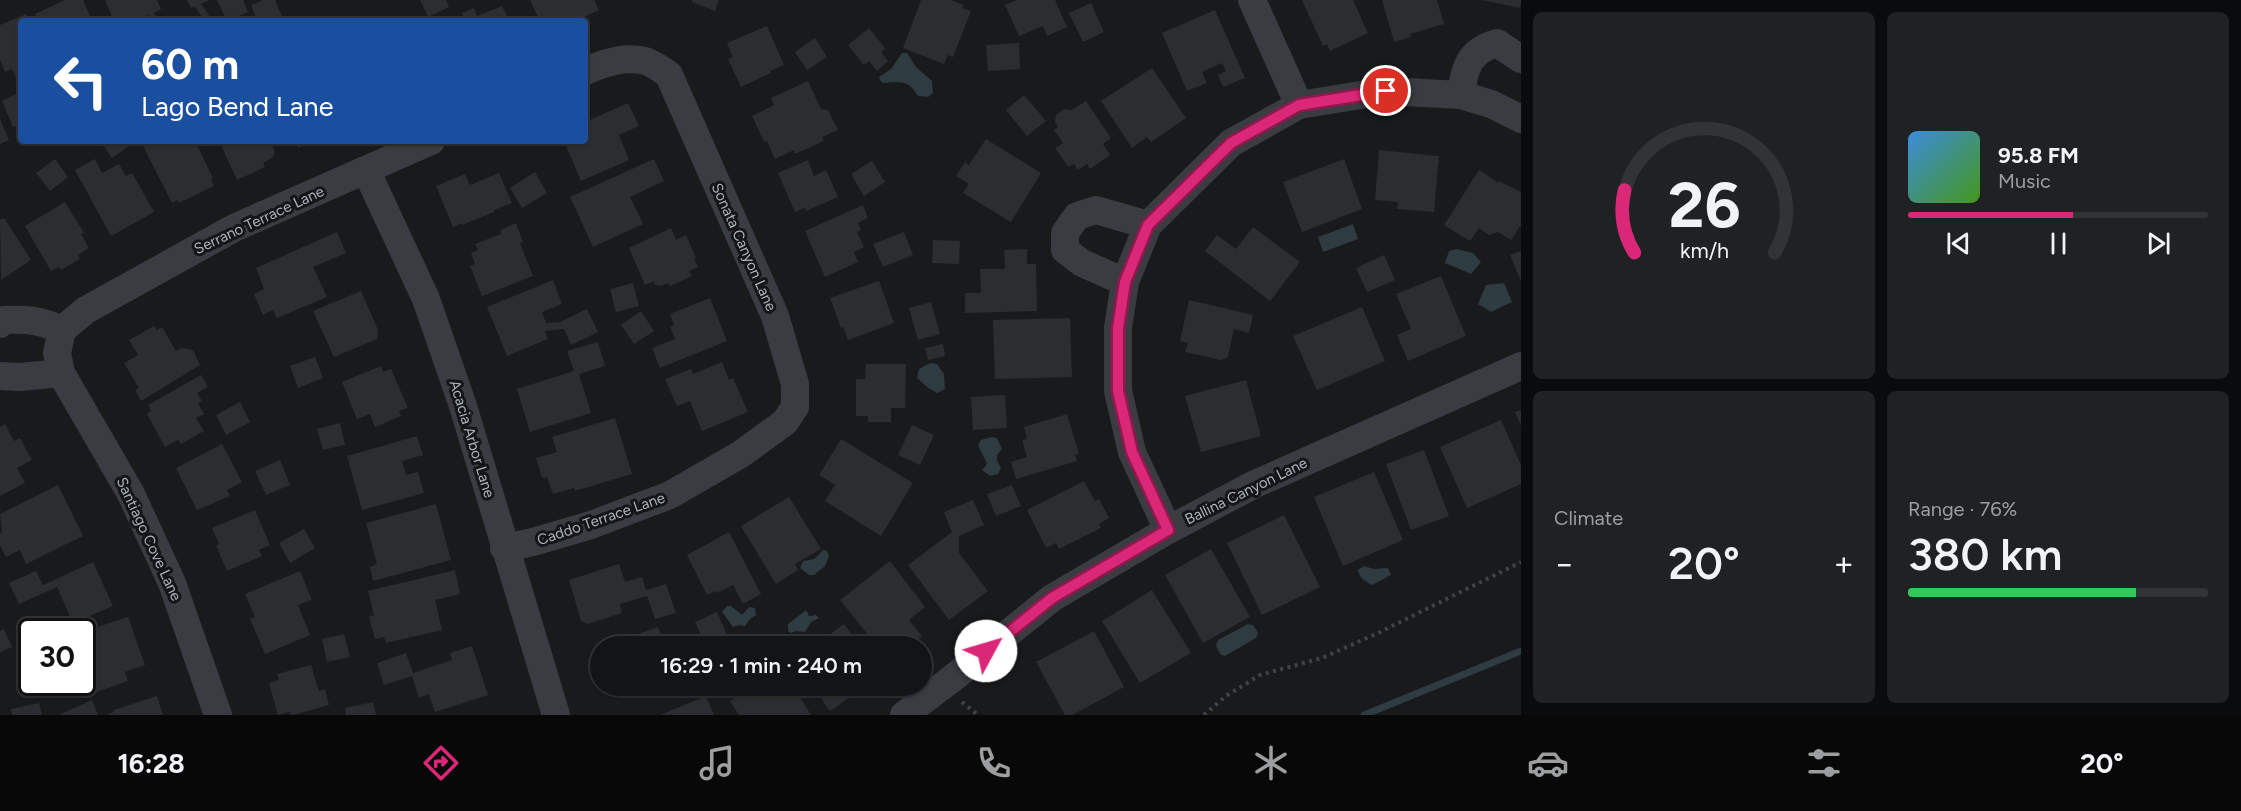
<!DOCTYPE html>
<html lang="en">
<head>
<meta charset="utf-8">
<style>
  :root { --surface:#131415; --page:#202122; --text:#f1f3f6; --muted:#9d9ea0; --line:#323334; --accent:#db2777 }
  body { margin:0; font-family:Figtree,sans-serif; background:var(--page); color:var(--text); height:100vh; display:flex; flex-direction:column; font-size:22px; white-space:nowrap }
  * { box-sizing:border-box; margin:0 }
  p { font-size:20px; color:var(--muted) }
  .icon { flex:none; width:33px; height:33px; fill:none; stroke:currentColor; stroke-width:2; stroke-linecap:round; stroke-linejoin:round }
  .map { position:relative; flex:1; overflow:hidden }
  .sheet { display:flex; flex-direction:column; gap:12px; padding:12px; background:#0a0b0c; width:720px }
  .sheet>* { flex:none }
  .banner { position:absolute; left:18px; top:18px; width:570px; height:126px; border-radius:6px; box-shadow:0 2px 4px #0004,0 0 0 2px var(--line); background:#1a4fa0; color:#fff; overflow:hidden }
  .speed { position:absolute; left:18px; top:618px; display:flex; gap:12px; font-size:30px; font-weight:700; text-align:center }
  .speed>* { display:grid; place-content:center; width:78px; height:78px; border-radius:50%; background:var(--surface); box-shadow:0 2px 4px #0004,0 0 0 2px var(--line); line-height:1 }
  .speed .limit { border:3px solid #111; border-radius:9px; background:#fff; color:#111 }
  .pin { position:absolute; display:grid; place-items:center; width:51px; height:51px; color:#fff; margin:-26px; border:3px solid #fff; border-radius:50%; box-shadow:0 2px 6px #0007 }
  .me { position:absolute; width:66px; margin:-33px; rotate:51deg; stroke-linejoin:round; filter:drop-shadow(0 0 4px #0008) }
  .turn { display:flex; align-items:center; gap:21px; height:126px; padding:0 24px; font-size:27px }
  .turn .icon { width:78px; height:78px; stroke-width:2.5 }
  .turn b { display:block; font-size:42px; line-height:51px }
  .big { font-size:45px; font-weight:600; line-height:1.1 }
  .sheet .card { flex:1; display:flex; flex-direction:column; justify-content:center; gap:9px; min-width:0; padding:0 21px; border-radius:9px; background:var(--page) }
  .sheet .dial { align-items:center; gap:0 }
  .dial svg { height:156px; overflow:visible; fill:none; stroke:var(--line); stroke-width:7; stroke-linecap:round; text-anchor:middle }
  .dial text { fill:var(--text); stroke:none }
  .song { display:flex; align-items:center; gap:18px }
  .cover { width:72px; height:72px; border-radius:9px; background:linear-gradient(135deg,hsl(210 70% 55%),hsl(100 70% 35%)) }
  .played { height:6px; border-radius:3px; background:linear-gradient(90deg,var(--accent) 55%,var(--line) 55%) }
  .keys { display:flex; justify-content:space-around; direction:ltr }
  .heat { display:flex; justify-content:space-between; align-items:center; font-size:33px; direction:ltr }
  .charge { height:9px; border-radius:4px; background:linear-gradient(90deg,#34c759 76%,var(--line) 0) }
  .sheet .tiles { flex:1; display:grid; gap:12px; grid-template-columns:repeat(2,1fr) }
  .trip { position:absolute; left:590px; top:636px; width:342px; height:60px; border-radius:30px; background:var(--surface); box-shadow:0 2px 4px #0004,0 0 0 2px var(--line); font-weight:600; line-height:60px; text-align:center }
  .dock { display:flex; height:96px; justify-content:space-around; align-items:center; background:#080808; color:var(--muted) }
  .dock .icon { width:42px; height:42px }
  .dock .current { color:var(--accent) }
  .dock b { font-size:27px; color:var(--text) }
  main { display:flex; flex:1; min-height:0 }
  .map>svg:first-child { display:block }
  .water { fill:#2e3b41 }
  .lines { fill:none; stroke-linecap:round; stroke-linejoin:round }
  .stream { stroke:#2e3b41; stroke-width:7 }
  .building { fill:#2c2d30 }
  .path { stroke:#404348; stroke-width:4; stroke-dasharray:3 4.5; stroke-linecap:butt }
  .minor { stroke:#3a3c41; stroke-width:28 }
  .route-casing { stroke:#8e194d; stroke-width:15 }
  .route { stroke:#db2777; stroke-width:10 }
  .labels { text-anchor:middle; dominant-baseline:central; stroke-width:6; stroke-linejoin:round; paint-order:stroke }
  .street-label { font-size:15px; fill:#abb3bc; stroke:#141517 }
</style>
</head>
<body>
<main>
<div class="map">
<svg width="1521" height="715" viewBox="0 0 1521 715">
  <rect width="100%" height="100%" fill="#191a1c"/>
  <!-- water -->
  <path class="water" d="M902,53h5l9,14 16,14 1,12 -5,4 -10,-1c-9,-16 -18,-15 -35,-13l-3,-3 -1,-3 12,-8z
    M1353,224l5,15 -35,13 -5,-15z
    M1457,249l16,4 8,9 -10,12 -26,-11 4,-12z
    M1504,283l8,19 -21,10 -13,-8 8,-19z
    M930,363l7,1 7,10 1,15 -8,4 -10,-6 -10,-9 2,-9z
    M992,437l5,1 5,11 -5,6v6l4,7 -3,6 -8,2 -8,-6 5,-6 -9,-19 3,-5z
    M823,550l4,1 2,5 -4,10 -11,9h-5l-9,-7 3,-7 11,-2z
    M1364,566l10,3 14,-1 3,7 -19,10c-6,-4 -13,-6 -14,-15z
    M727,606h4l10,8h2l6,-7 6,1 1,7 -6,4 -5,7 -6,-1 -6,2 -11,-15z
    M806,610l3,6 7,-1 3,3 -8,4 -6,10 -9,-1 -5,2 -3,-2v-7z
    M1248,624l5,1 5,8 -2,5 -31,18 -4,-1 -5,-9 2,-6z"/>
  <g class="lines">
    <!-- stream -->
    <path class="stream" d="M1364,715l157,-64"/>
  </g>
  <!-- building -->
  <path class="building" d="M65,0h18l9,21h-53l-4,-7z
    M105,0h52l4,9 -7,4 5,8h-8l-3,-6 -9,4 1,2h-26z
    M187,0h23l-9,4 12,17h-8l-10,-14 -4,1z
    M217,0h26l5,12 -21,9z
    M263,0h12l8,19 -4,2h-22l-6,-16z
    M420,0h26l3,7 -21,10z
    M530,0h64l5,10 -24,11h-35z
    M692,0h27l-4,11 -23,-9z
    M921,0h30l12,5 -1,3 9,3 -18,46 -5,-2 -4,9 -41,-16z
    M1017,0h38l12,27 -20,9 -4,-10 -24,10 -14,-31z
    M1302,0h51l15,33 -38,18 -3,-7 -4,2z
    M1382,0h55l7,24 -34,10 1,3 -17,5z
    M1482,0h39v4l-1,4z
    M1091,3l13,29 -21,10 -14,-29z
    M502,6l5,10 9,5h-51l-3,-8 12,-5 3,8z
    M1215,10l30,68 -22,9 -5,-12 8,-4 -4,-8 -20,9 5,11 -20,8 -25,-58z
    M26,14l3,7h-8v69l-9,-21 -7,3 -5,-12v-35z
    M767,26l17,39 -14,6 1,2 -30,14 -13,-28 5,-2 -6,-14z
    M869,28l16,20 -4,4 7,9 -11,10 -8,-10 -5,4 -16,-20z
    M815,38l12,19 -20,13 -12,-18z
    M1019,43l1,26 -32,2 -2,-26z
    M1152,68l34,50 -35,24 -4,-5 -15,11 -31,-47z
    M808,81l13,28 7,1 10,20 -16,7 2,4 -29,13 -1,-4 -19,9 -8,-18 -3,1 -12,-26 22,-11 -3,-7z
    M21,92v32l-8,3 -11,-26z
    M1024,95l22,26 -19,15 -21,-26z
    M1086,101l25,37 -8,6 7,11 -20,14 -3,-5 -9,6 -4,-6 -6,3 -13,-19 8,-5 -9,-13 4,-3 -3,-5 1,-7 8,-6 8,1z
    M628,103l11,23 -20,9 10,25 -48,21 -17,-40h21v-19z
    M0,119l9,21 -9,4z
    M986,139l55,34 -30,49 -48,-29 6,-9 -13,-8 9,-14 4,3z
    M100,141h30l2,3 -20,14z
    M157,141l1,3h13l7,-3h14l4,2 17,35 -2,2 3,6 -35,17 -2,-3 -5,3 -31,-61z
    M219,141h51l5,11 -3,6 -9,5 2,4 -28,13z
    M295,141h18l-15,7z
    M1379,150l60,6 -5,56 -37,-3 1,-7 -23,-2z
    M55,159l13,18 -18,14 -14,-18z
    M95,159l7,14 17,-9 7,12 6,-3 22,39 -43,24 -36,-66z
    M654,159l10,22 -34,16 13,27 -50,23 -23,-50z
    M1344,159l18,50 -60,23 -19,-50z
    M808,160l6,16 12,-6 12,27 -32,14 -1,-3 -10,4 -17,-39z
    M872,161l13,21 -21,14 -13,-22z
    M1479,170l20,13v-2l22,11v33l-10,15 -13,-8 -9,3 -10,-7 -9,13 -26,-16z
    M535,172l12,21 -25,15 -12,-20z
    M499,173l13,30 -18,7v2l-32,13v-2l-9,4 -17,-41 29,-12 5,11z
    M65,202l19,31 -3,1 8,14 -11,7 2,4 -19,11 -2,-3 -8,4 -26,-45z
    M863,205l5,13 -10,5 3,7 -4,2 7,15 -10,5 4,10 -33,15 -20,-46z
    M4,218l27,42 -30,20 -1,-60z
    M516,223l7,19 -3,1 13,33 -51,20 -12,-30 5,-2 -4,-11 7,-3 -3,-6 26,-10 -1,-4z
    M1253,227l47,35 -30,39 -65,-50 12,-16 19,14z
    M671,228l5,12 10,-5 10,23 -2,1 4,8 -9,4 3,5 -22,10 -2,-3 -7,3 -6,-1 -1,-4 -9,4 -16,-37z
    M337,232l9,21 -33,14 14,30 -50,21 -4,-8 -10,5 -9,-21 10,-5 -8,-21z
    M904,232l9,23 -30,12 -10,-23z
    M933,240l27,1 -1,23 -27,-1z
    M1027,249v15h9l1,47 -72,2v-20h16l-1,-24h25l-1,-19z
    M1521,251v30l-11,-26z
    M1384,255l11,25 -28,12 -11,-24z
    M1441,276l25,60 -58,25 -11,-26 14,-6 -15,-35z
    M553,280l9,24 -20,8 4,11 14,-1 27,-13 11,23 -27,13 -7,-16 -19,2 3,8 -41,17 -20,-49z
    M879,281l15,42 -46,17 -5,-13 -2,1 -11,-30z
    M633,283l6,23 -23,6 -6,-23z
    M361,291l17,39 -1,9 -43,18 -21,-46z
    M710,298l17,43 -67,27 -8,-20 23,-9 -5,-12 4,-2 -4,-11z
    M1189,300l64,15 -4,18 -15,-4 -6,28 -7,3 -36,-8 3,-9 -8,-2z
    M931,302l9,32 -22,6 -9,-32z
    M1362,307l23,54 -68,29 -24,-54z
    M641,311l13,20 -20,13 -13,-19z
    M1070,318l2,59 -77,2 -2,-59z
    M154,326l3,4 5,-3 14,24 6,-3 11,2 7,15 -59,36 -6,-11 4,-2 -15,-25 14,-8 -9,-15z
    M598,342l7,24 -26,8 12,39 -61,19 -13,-43 57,-18 -7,-20z
    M943,344l2,12 -17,4 -3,-12z
    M315,357l8,21 -25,10 -8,-22z
    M722,362l7,18 4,-2 15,34 -46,19 -12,-30 -13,5 -12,-27 26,-10 2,5z
    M866,364h40l-1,44h-14v14h-23v-6h-12v-37h9z
    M381,366l2,6 8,-3 17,39 -9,3 2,5 -26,11 -5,-13 -13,5 -15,-37z
    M201,375l7,12 -11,6 5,8 -4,2 6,11 -8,4 8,13 -23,13 -3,-4 -13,7 -18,-33 4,-3 -3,-6z
    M1246,380l15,56 -60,16 -16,-56z
    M1005,395l2,33 -34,2 -2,-33z
    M240,402l10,20 -24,13 -10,-20z
    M1521,410v16l-6,-14z
    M1067,414l12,40 -4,1 2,6 -61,18 -5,-17 16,-5 -5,-17 5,-1 -3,-12z
    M615,418l17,56 -57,17 -1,-3 -21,6 -6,-17 -5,1 -6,-20 21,-6 -5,-15z
    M1501,420l20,45v19l-54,24 -27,-61z
    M340,423l5,22 -22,5 -6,-21z
    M5,424l9,17 6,-3 12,22 -15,8 8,15 -25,13v-69z
    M912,425l22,10 -14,30 -22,-10z
    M417,436l6,19 -21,6 4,14 12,-3 6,21 -62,17 -15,-54z
    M841,439l72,44 -32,53 -56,-35 10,-16 -16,-10z
    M222,444l20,38 -15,8 3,6 -33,14 -21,-42z
    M1424,450l25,66 -38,14 -25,-66z
    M280,460l10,25 -24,10 -11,-24z
    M1374,472l29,68 -60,26 -29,-69z
    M1084,481l11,20 4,-2 10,19 -10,6 2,4 -42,21 -3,-6 -10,5 -19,-38z
    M58,485l25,51 -57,28 -6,-14 -14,7 -6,-12v-12l2,-1 -2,-18z
    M1012,485l9,21 -25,10 -9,-22z
    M789,497l32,52 -26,15 3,6 -22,14 -35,-58z
    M973,500l11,25 -25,11v17l29,38 -39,29 -41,-55 44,-33 -8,-20z
    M436,504l15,56 -78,21 -3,-14 7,-3 -11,-41z
    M255,510l15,35 -11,5 3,6 -35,15 -11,-25 3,-2 -7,-16z
    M1284,515l36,72 -58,28 -35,-72z
    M304,529l11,19 -25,15 -11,-20z
    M729,532l32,62 -18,10 -10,-19 -16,8 -1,-2 -9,4 -20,-40z
    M1211,549l39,68 -47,26 -38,-68z
    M890,561l35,46 -16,13 13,16 -13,10h-32l-37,-46z
    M93,562l20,44 -40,17 -16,-36 -38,17 -10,-21 27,-12 7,14z
    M619,564l6,18 17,-5 4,13 20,-6 10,29 -21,6 -8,-23 -27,8 2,9 -34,11 -7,-3 -12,-41z
    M455,570l5,24 -25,6 7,30 -56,13 -2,-6 -9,2 -6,-22 5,-2 -6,-24z
    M300,571l12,29 -14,5 12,30 -45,19 -15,-35 5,-2 -10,-23z
    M1152,590l39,63 -51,30 -38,-62z
    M717,612l11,25 -22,9 -11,-24z
    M128,617l17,48 -20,7 3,9 -40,14 -6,-17v-46z
    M844,624l16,22h-58l16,-11 4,5z
    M658,627l8,19h-61z
    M4,629l8,18 -12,5v-21z
    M1094,631l30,56 -52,28h-7l-29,-53z
    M344,634l6,23 -23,5 -5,-23z
    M472,646l16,49 -53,17 -6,-18 -10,4 -7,-22 -28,9 -7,-22 29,-10 7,20 39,-13 -2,-7z
    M311,665l8,26 6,-2 4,16 -36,10h-2l-2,-3 -11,3 -9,-32 10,-3 -2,-6z
    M632,686h21l-19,7z
    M734,686h59l18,29h-72l-9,-14 10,-7z
    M812,686h54l-36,25z
    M157,696l6,19h-56l7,-3v-2z
    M706,696l8,19h-54z
    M92,700l6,15h-39z
    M373,702l3,13h-30l-1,-7z
    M39,703l3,12h-30l-1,-6z"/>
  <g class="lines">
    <!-- path -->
    <path class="path" d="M962,702l16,13
      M1204,715l22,-19 34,-21 62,-17 56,-25 143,-71"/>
    <!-- minor -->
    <path class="minor" d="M1252,0l47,105
      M1461,95c3,-27 8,-44 36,-52l24,16
      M366,170l60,129 37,107 93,309
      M1125,282l-43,-19 -17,-13v-17l12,-17 19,-6 52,15
      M0,324l4,-4c23,-1 36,0 58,10
      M0,376l20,1 41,-4
      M1168,530l-36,-78 -14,-61v-63l7,-46 23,-57 83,-82 68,-38 87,-14 75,4 30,9 30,15
      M504,548l29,-6 58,-17 79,-30 71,-41 44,-32 10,-15v-23l-20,-68 -106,-241c-7,-5 -16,-12 -24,-14 -21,-5 -41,2 -60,10
      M218,715l-46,-132 -41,-89 -70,-121 -4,-20 5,-23 24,-20 148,-82 197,-87
      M904,715l49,-37 99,-80 116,-68 87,-46 266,-118"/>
  </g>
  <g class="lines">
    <defs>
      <path id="route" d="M986,651l66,-53 116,-68 -36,-78 -14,-61v-63l7,-46 23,-57 83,-82 68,-38 87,-14"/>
    </defs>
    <!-- route casing -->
    <use href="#route" class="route-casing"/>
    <!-- route -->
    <use href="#route" class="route"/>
  </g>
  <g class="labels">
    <!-- street labels -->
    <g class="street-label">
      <text transform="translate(259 220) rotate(-25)">Serrano Terrace Lane</text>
      <text transform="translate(744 247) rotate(66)">Sonata Canyon Lane</text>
      <text transform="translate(472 439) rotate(73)">Acacia Arbor Lane</text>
      <text transform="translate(1246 491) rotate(-26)">Ballina Canyon Lane</text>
      <text transform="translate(601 519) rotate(-19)">Caddo Terrace Lane</text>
      <text transform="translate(149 539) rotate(65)">Santiago Cove Lane</text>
    </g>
  </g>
</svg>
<div class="speed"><div class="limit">30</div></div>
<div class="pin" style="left:1386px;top:91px;background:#d93025"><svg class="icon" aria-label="arrive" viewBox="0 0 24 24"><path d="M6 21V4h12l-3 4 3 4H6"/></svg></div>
<svg class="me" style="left:986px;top:651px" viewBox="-20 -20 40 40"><circle r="19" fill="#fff"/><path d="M0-13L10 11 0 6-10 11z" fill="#db2777"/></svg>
<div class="trip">16:29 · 1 min · 240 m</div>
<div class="banner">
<div class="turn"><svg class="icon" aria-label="left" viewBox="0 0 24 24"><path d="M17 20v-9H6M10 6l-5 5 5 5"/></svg><div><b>60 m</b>Lago Bend Lane</div></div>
</div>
</div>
<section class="sheet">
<div class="tiles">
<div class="card dial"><svg viewBox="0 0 100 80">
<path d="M14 69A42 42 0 1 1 86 69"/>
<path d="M14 69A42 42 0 0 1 9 37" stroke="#db2777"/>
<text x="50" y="56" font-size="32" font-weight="700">26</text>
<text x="50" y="72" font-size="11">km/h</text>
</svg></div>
<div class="card">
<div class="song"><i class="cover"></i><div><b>95.8 FM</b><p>Music</p></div></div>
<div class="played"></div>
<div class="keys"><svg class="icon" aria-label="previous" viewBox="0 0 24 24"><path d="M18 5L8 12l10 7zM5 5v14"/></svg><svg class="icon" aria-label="pause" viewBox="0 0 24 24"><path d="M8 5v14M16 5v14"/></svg><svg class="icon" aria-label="next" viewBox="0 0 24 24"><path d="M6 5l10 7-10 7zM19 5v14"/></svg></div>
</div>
<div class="card"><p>Climate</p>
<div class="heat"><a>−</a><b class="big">20°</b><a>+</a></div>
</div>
<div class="card"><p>Range · 76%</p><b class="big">380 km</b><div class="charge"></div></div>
</div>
</section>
</main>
<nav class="dock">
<b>16:28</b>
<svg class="icon current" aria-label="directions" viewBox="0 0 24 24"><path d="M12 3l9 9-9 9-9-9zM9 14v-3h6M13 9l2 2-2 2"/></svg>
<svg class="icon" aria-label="music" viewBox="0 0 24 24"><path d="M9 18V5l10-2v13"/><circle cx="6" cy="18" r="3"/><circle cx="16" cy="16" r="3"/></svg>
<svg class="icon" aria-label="phone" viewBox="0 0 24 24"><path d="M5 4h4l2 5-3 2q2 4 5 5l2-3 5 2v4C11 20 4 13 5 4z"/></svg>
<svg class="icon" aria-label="climate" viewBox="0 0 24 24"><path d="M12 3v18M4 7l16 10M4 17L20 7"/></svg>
<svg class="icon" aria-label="car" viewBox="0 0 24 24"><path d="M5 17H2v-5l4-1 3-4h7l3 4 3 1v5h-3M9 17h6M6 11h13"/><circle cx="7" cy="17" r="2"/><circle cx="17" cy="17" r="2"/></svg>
<svg class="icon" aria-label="filters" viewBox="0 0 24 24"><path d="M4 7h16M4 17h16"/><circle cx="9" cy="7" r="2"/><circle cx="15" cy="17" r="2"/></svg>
<b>20°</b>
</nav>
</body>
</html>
